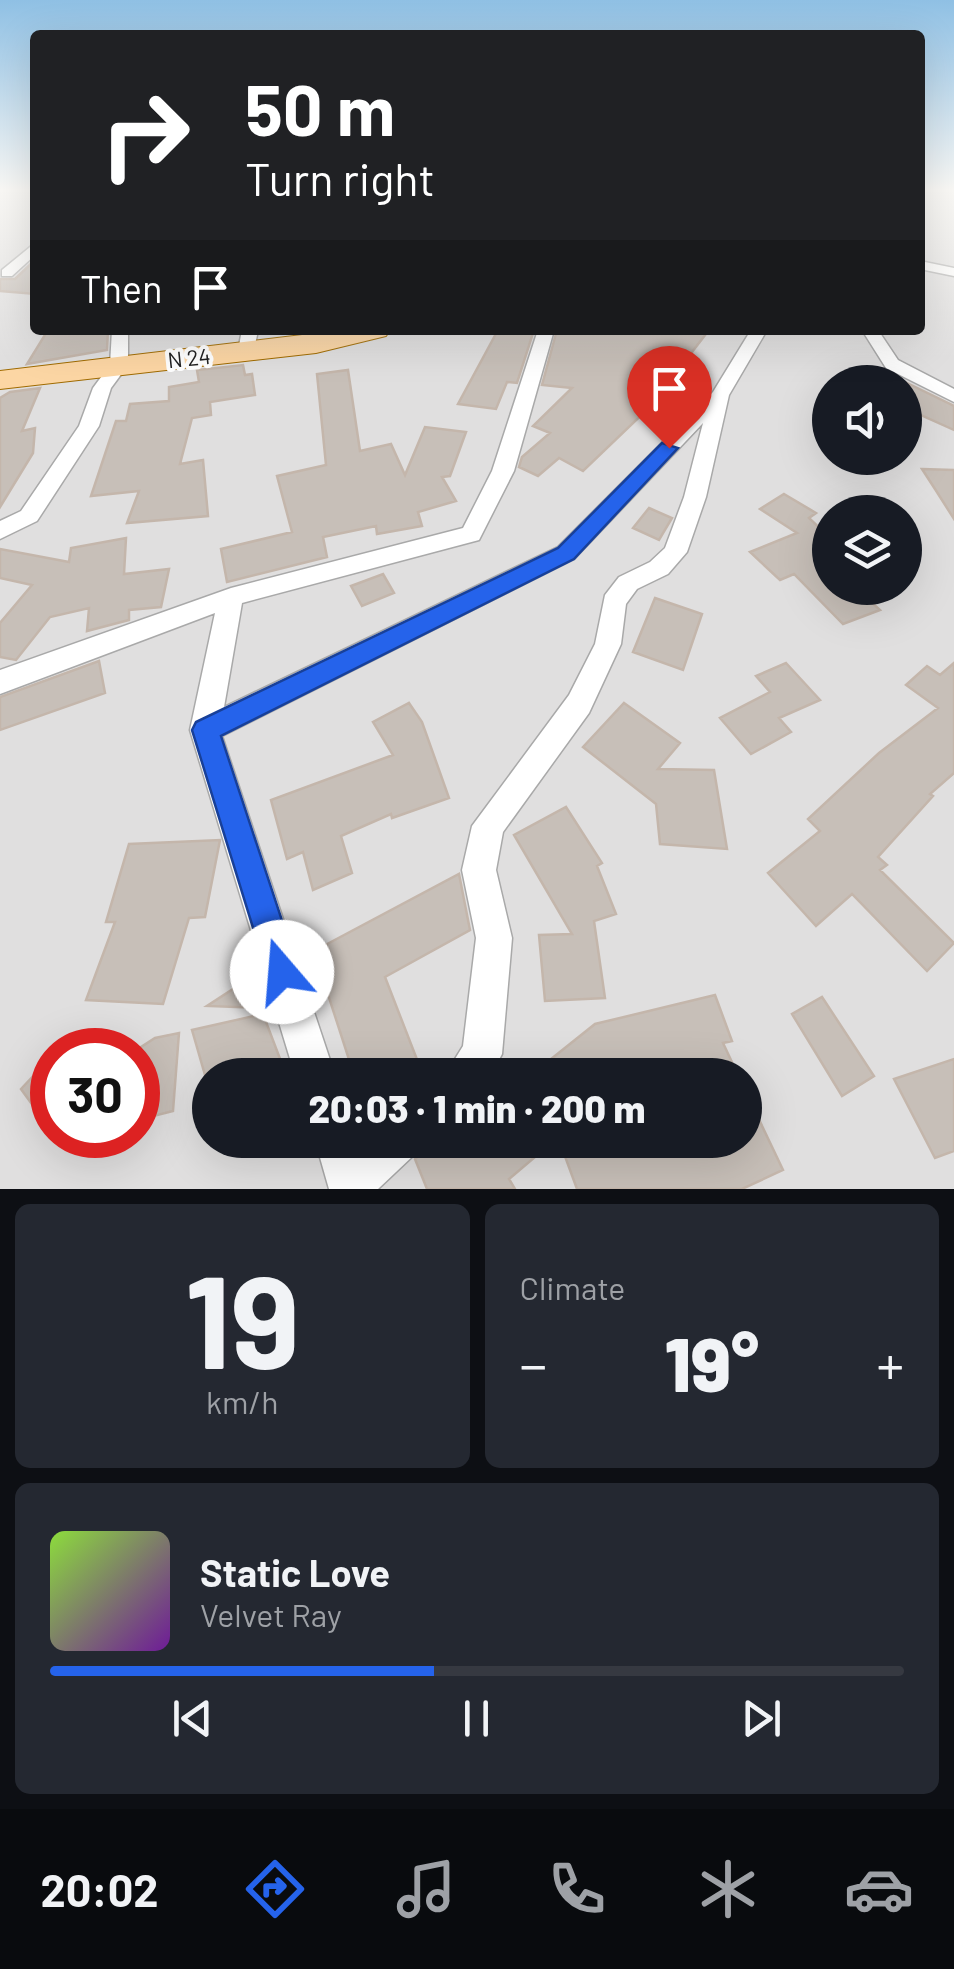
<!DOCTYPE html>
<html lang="en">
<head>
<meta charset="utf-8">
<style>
  :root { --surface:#171b24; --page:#242831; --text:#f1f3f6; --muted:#9ea1a6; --line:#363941; --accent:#2563eb }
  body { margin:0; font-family:Barlow,sans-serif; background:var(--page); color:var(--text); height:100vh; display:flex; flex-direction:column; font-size:38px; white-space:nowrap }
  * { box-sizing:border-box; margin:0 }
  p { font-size:32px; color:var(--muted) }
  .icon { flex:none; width:55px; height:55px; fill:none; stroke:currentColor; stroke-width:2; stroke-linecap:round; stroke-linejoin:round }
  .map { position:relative; height:1189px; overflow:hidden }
  .drawer { display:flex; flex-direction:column; gap:15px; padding:15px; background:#0d0f14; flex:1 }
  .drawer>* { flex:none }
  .hud { position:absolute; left:30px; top:30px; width:895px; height:305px; border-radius:10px; box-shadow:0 10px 40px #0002; background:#202124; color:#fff; overflow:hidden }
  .fabs { position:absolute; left:812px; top:365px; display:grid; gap:20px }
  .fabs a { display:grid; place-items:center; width:110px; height:110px; border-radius:50%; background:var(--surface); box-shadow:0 10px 40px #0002; font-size:50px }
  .speed { position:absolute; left:30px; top:1028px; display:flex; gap:20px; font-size:50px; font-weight:700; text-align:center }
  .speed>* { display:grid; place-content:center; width:130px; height:130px; border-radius:50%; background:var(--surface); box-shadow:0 10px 40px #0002; line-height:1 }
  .speed .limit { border:15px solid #d22; background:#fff; color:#111 }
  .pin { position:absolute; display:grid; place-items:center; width:85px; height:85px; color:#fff; margin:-102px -42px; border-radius:50% 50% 50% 0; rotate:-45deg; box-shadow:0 0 10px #0007 }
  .pin .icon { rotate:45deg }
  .me { position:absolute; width:110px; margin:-55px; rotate:342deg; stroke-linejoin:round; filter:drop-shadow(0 0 8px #0008) }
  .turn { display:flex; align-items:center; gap:35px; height:210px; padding:0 50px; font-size:45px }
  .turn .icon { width:130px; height:130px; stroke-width:2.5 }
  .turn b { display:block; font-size:70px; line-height:85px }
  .then { display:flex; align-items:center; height:95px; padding:0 50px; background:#0003; gap:20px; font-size:38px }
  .big { font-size:75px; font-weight:800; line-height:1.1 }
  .drawer .widget { flex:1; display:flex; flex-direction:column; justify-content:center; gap:15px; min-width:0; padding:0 35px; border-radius:15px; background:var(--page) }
  .drawer .dial { align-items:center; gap:0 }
  .dial b { font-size:130px; line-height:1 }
  .song { display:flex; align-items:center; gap:30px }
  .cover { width:120px; height:120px; border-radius:15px; background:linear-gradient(135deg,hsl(90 70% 55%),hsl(280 70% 35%)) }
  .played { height:10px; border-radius:5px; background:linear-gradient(90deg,var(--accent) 45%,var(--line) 45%) }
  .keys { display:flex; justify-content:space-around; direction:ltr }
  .heat { display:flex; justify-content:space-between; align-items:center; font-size:55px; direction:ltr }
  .drawer .tiles { flex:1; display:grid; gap:15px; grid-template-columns:1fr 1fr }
  .widget:last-child { grid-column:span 2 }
  .trip { position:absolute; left:192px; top:1058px; width:570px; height:100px; border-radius:50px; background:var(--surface); box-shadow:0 10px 40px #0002; font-weight:800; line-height:100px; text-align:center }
  .dock { display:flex; height:160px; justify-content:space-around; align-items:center; background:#090b0e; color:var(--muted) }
  .dock .icon { width:70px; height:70px }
  .dock .active { color:var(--accent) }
  .dock b { font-size:45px; color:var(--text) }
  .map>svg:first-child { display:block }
  .residential { fill:#e0dfdf; fill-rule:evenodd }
  .building { fill:#c7bfb8; stroke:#c4b6ab; stroke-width:2.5 }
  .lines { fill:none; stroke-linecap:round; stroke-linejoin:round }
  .street-casing { stroke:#a9a9a9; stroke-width:3 }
  .primary-casing { stroke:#a06b00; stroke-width:2 }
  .street { fill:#fff; fill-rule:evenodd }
  .primary { fill:#fcd6a4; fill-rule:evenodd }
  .route { fill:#2563eb; stroke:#184099; stroke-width:2.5 }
  .labels { text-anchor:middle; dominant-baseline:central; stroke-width:8; stroke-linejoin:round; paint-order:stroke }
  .far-street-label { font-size:22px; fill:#222; stroke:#fff }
</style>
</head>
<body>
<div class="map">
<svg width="954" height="1189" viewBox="0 0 954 1189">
  <rect width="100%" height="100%" fill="#f2efe9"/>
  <!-- residential -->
  <path class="residential" d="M0,191h35v139h885v-139h34v998h-954zM830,382h75v76h-75zM830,512h75v76h-75zM52,1050h86v85h-86zM210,1075h535v65h-535z"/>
  <!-- building -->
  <path class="building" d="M35,260v34l-35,-3v-12h15z
    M48,330h60l-1,20 -80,14z
    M498,330h36l-17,53 -10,-1 -11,27 -38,-5z
    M557,330h152l-24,31 -4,-1 -27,43 -71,68 -24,-13 -21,18 -19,-9 3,-10 28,-24 -17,-7 39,-38 -30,-3z
    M243,365l2,10 7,-1 3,21 -45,7 1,13 -19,3 -12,46 23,-4 5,56 -81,7 12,-32 -48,5 25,-75h10l4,-17 39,-3v-14l30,-5 -2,-12z
    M348,370l12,81 31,-7 14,31 20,-48 41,5 -16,44 -8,1 14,24 -38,11 4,14 -45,8 -1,-8 -53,11 4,20 -100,25 -6,-33 71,-17 -15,-56 49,-11 -9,-91z
    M905,382l49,24v24l-49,-22z
    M40,388l-18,43 13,-3 -2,25 -33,54v-109l10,-6z
    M922,469l32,1v49l-19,-30z
    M784,494l32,19 -7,5 21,20v50h26l24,22 -37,14 -49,-50 -14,6 -30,-28 47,-19 -37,-24z
    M649,508l23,10 -13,22 -26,-12z
    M126,538l-2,36 45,-5 -8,38 -32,3v10l-42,11 2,-23 -39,9 -34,43 -16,-3v-34l32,-38 -32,-7v-29l69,13 2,-14z
    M383,574l11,19 -32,13 -11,-20z
    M655,598l47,16 -19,56 -50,-18z
    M99,661l6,32 -105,37v-33z
    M786,663l34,37 -41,18 12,14 -40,22 -31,-36 50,-26 -14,-16z
    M954,663v110l-24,21 3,2 -55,61 9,8 -7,5 74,73 -27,28 -75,-77 -36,32 -48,-53 52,-42 -12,-12 71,-66 59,-45 -32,-23 21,-19 13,9z
    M409,703l13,19 27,76 -57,20 -1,-4 -50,22 11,37 -39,17 -10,-38 -16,7 -16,-59 122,-45 -20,-33z
    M624,703l56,40 -22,26 56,1 13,79 -67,-5 -4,-40 -73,-57z
    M566,807l36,56 -5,3 19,48 -22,7 11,77 -60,3 -6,-66 33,-1 -58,-99z
    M220,840l-15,77 -16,1 -26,86 -77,-4 29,-78h-9l23,-78z
    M459,874l11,56 -85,47 38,98h-69l-40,-124z
    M250,978l11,30 -54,-2z
    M715,995l17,46 -9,2 15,32h-207l64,-51z
    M822,997l52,79 -32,20 -50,-82z
    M263,1014l19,50 -16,11h-61l-13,-45z
    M179,1033l-6,78 -35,9v-71l17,-11z
    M52,1056v76l-31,-43z
    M954,1059v92l-19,7 -41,-79z
    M745,1090l38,80 -41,19h-165l-18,-49h186z
    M437,1140h118l-46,39 6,10h-88l-12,-30z"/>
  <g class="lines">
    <defs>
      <path id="street" d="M35,243v12l-23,21h-10v-6z
        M920,261l34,7v8l-34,-7z
        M112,330h16v35l-17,23 -12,38 -62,95 -37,18v-18l21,-10 58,-85 14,-38 17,-23z
        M242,330h16l-5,25 -15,-4z
        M538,330h16l-40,141 -35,69 -237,63 -18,104 334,-160 155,-155 38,-62h16l-38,65 -23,102 -19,55 -19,22 -31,15 -11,15 -5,40 -32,69 -86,119 -7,38 16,68 -10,116 -11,21h-46l18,-29 13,-108 -14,-68 10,-44 97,-131 26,-51 10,-49 14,-18 31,-15 15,-14 19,-51 19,-74 -129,136 -352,177 113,339h-40l-105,-345 25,-117 -215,81v-24l231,-82 232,-60 29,-57z
        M862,330h16l20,30 56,29v13l-68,-34z
        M315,1140h42l2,7 8,-7h53l-6,15 -36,34h-49z"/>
      <path id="primary" d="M344,330h46l-4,6 -70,17 -316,36v-18z"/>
    </defs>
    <!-- street casing -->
    <use href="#street" class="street-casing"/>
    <!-- primary casing -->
    <use href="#primary" class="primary-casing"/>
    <!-- street -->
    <use href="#street" class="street"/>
    <!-- primary -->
    <use href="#primary" class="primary"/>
  </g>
  <!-- sky -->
  <linearGradient id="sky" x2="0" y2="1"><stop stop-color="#8fc0e4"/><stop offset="0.53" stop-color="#f9f8f5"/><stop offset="1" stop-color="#f9f8f5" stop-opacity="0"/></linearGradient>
  <rect width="954" height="358" fill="url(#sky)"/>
  <!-- route -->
  <path class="route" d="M662,443l16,5 -104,111 -353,177 78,236 -5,11 -12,5 -12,-5 -78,-253 4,-8 362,-174z"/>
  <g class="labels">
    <!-- far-street labels -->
    <g class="far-street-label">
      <text transform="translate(189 357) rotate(-6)">N 24</text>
    </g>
  </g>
</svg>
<div class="fabs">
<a><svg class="icon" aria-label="sound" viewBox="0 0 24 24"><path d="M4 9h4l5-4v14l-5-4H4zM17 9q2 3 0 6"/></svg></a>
<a><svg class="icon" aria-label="layers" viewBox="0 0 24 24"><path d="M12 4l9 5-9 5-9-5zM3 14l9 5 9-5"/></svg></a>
</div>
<div class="speed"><div class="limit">30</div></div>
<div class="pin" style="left:669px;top:448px;background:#d93025"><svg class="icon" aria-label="arrive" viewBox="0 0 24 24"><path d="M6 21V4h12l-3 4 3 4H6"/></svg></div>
<svg class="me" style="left:282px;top:972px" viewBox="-20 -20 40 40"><circle r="19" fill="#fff"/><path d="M0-13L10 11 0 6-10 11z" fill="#2563eb"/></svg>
<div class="trip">20:03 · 1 min · 200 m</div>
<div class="hud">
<div class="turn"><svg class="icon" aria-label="right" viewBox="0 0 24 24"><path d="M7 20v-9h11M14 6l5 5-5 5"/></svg><div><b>50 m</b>Turn right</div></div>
<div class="then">Then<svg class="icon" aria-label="arrive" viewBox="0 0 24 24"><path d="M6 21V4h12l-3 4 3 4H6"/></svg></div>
</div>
</div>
<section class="drawer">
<div class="tiles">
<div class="widget dial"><b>19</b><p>km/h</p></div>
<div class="widget"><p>Climate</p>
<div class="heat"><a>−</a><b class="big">19°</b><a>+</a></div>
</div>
<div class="widget">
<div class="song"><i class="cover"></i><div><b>Static Love</b><p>Velvet Ray</p></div></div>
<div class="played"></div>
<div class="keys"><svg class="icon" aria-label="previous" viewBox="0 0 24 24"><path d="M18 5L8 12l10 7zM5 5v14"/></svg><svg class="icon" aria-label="pause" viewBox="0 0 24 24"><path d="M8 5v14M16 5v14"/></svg><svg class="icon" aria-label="next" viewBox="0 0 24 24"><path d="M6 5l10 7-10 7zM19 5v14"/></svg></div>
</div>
</div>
</section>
<nav class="dock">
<b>20:02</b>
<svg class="icon active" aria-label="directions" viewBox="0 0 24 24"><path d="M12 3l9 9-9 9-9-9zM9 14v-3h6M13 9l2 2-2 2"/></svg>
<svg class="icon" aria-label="music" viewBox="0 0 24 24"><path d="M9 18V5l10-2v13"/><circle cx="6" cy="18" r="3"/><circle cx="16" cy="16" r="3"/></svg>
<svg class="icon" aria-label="phone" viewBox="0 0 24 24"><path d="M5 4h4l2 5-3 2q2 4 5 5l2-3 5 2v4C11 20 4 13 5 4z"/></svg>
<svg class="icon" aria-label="climate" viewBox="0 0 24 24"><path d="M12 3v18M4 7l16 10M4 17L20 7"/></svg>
<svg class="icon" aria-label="car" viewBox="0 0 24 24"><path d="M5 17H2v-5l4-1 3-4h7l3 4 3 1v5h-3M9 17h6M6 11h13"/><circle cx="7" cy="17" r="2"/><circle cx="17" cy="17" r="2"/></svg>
</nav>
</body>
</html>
